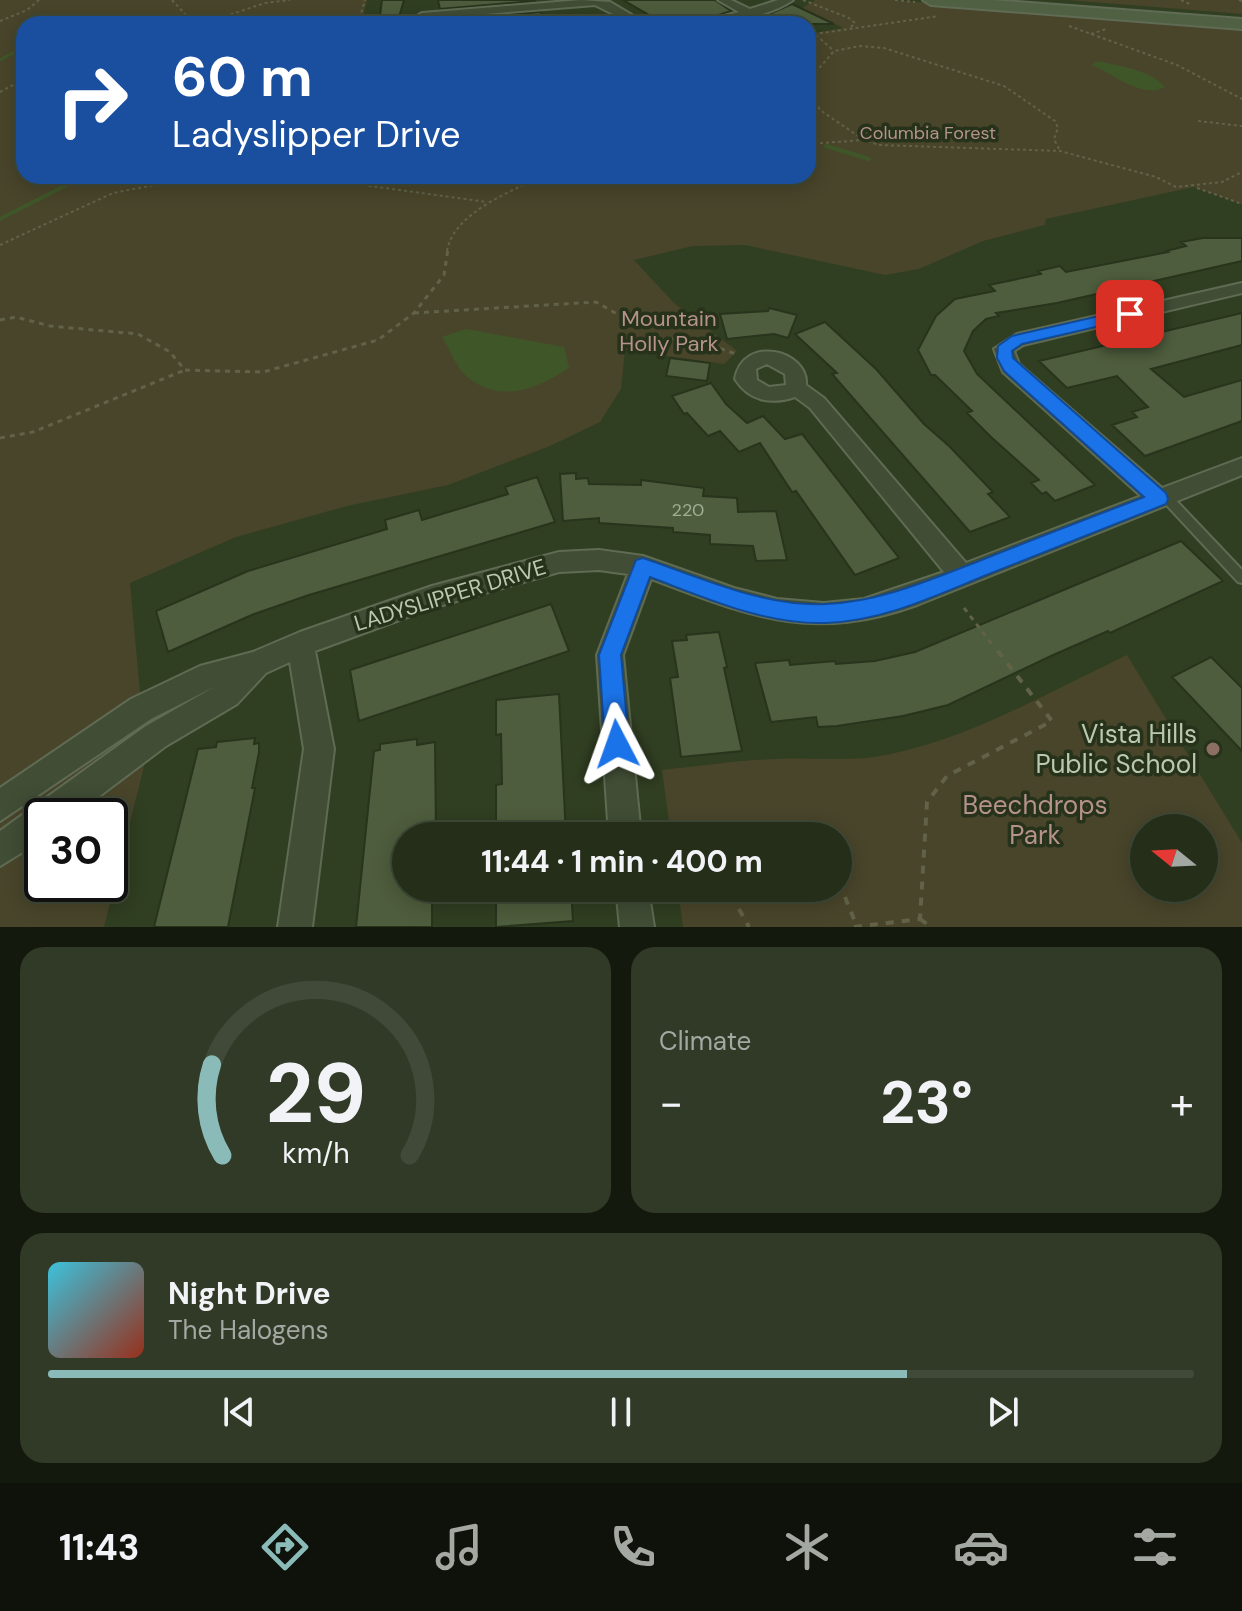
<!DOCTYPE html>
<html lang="en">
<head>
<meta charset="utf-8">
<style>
  :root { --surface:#242e19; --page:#303a26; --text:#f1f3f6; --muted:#a3a8a2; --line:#414a38; --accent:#8bbbb9 }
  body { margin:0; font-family:"DM Sans",sans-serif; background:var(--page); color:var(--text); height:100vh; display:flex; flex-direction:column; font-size:30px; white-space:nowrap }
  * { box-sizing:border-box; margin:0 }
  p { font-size:26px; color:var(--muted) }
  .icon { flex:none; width:44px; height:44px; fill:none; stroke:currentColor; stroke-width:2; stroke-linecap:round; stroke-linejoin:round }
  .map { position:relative; height:927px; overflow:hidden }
  .side { display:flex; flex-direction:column; gap:20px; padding:20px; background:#14190e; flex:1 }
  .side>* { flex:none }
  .top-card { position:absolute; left:16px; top:16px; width:800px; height:168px; border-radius:24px; box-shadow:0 4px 20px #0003,0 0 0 2px var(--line); background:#1a4fa0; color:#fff; overflow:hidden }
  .needle { width:52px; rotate:288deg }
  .fabs { position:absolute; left:1130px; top:814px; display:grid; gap:16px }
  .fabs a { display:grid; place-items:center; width:88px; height:88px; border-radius:50%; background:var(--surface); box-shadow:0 4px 20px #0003,0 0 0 2px var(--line); font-size:40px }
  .speed { position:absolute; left:24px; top:798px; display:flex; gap:16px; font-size:40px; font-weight:700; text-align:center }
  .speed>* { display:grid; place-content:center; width:104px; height:104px; border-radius:50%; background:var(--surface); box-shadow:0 4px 20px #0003,0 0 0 2px var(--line); line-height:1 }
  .speed .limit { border:4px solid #111; border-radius:12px; background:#fff; color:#111 }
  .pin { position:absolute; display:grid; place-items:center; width:68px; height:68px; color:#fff; margin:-34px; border-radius:16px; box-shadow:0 4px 12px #0006 }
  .me { position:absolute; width:88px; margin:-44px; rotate:356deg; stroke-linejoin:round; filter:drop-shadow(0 0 6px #0008) }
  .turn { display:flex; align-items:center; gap:28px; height:168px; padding:0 24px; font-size:36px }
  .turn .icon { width:104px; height:104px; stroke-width:2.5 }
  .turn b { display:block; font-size:56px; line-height:68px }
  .big { font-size:60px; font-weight:700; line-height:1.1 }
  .side .card { flex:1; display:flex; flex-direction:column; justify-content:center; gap:12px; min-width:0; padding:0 28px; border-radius:24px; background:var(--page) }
  .side .dial { align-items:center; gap:0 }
  .dial svg { height:208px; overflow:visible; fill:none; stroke:var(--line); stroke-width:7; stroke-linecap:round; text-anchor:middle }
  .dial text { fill:var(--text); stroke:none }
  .song { display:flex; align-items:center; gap:24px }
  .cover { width:96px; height:96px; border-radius:12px; background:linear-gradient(135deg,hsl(190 70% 55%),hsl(10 70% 35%)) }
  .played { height:8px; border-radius:4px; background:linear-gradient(90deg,var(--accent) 75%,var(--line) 75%) }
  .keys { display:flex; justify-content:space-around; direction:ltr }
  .heat { display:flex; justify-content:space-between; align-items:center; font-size:44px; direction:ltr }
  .side .tiles { flex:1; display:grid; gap:20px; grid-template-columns:1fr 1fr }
  .card:last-child { grid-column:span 2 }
  .trip { position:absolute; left:392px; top:822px; width:460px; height:80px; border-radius:40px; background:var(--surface); box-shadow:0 4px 20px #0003,0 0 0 2px var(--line); font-weight:700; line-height:80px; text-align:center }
  .dock { display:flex; height:128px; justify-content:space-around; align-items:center; background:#0e120a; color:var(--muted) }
  .dock .icon { width:56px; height:56px }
  .dock .on { color:var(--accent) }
  .dock b { font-size:36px; color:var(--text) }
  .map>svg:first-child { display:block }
  .green { fill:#49452b; fill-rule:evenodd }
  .water { fill:#3f5728 }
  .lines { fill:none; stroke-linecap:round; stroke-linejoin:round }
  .stream-far1 { stroke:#3f5728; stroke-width:3 }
  .stream { stroke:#3f5728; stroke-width:4 }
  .building { fill:#4e5d3d; stroke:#28341c; stroke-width:2 }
  .service-casing { stroke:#5f6b53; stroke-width:4 }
  .minor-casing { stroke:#5f6b53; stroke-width:4 }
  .secondary-casing { stroke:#5f6b53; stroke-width:4 }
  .path-far2 { stroke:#616248; stroke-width:2; stroke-dasharray:3 3; stroke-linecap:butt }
  .path-far1 { stroke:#616248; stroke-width:3; stroke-dasharray:5 5; stroke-linecap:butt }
  .path { stroke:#616248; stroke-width:4; stroke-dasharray:8 8; stroke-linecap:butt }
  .service { fill:#414d35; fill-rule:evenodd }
  .minor { fill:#414d35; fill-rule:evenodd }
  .secondary { fill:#506143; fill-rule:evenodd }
  .route { fill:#1a73e8; stroke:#114b97; stroke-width:2 }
  .education-dot { fill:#8d6e63; stroke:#26321a; stroke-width:3 }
  .labels { text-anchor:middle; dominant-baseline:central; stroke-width:7; stroke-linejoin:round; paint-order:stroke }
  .far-park-label { font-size:18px; fill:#b5928c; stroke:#26321a }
  .number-label { font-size:18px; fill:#a0ae94 }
  .park-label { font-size:22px; fill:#b5928c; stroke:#26321a }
  .street-label { font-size:22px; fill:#bcc9b1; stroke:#26321a }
  .near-poi-label { font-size:26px; fill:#bcc9b1; stroke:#26321a; text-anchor:end }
  .near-park-label { font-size:26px; fill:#b5928c; stroke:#26321a }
</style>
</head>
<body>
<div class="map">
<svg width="1242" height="927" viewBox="0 0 1242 927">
  <rect width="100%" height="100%" fill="#303e21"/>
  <!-- green -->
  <path class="green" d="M0,0h367l-6,24h-337v152h784v-142l35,-6 -41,-20 13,-8h78l349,27v177l-48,-17 -148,32 -1,6 -62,16 -64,28 -34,6 -140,-30 -52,1 -59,14 40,43 63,48 -13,13 -99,-14 -4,39 -21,33 -50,24 -102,39 -101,21 -111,31 -106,46 16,175 -42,169h-104zM42,816h68v68h-68z
    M1067,0h175v14z
    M1127,655l115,188v84h-559l-5,-39h160v-52h-167l-9,-66c38,-4 76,-10 115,-11 35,-2 75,3 109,-4 86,-17 162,-63 241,-100zM1144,828h60v60h-60z"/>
  <!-- water -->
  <path class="water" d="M1098,61c23,6 51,8 67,26 -26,12 -51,-14 -74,-22z
    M466,329l98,18 5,21c-32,21 -70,37 -104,7 -9,-9 -16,-27 -23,-38z"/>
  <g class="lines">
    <!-- stream-far1 -->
    <path class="stream-far1" d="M0,60l24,-13"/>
    <!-- stream -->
    <path class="stream" d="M808,140l5,2
      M826,146l43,13
      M0,219l84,-43"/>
  </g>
  <!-- building -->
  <path class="building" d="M382,0h22l-7,24h-18z
    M438,0h97v1l-95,8z
    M623,0h92l16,11 -40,13h-3v-7l-25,6z
    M792,4l42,20h-102l28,-6z
    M541,12l4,9 -16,3h-86l-1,-4z
    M1203,238h39v23l-185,42 -61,10 3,3 -13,3 -13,12 -9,20 13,23 118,111 -40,16 -9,-9 -4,2 -11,-11 8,-3 -48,-43 -24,-24 5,-2 -37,-36h-4l-13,-25 18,-34 19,-17 40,-8 -6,-6 52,-11 -3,-3 22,-5 6,6 102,-20 -2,-1 20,-5 -5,-4z
    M769,308l28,7 -9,23 -14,-4 -47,5 -7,-25 48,-3z
    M1242,313v32l-91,24 33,28 58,-17v41l-97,35 -33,-31 25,-8 -5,-5 16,-5 -31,-31 -50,12 -28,-27z
    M825,322l51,47 48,55 25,22 44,46 -5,2 22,23 -40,15 -138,-158 5,-1 -42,-39z
    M670,358l40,5 -3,18 -41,-5z
    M711,383l15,21 21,19 16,-7 22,23 17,-5 97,124 -44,17 -59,-84 -4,1 -32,-49 -21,9 -19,-21 -12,5 -21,-23 -3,1 -12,-18z
    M576,473v6l12,-1 1,6 52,1v-5l63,8 -1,8 34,2 1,14 38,-1 11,49 -31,1 -3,-15 -43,-2v-9l-37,-3v-4l-74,-5v-5l-36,3 -3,-47z
    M537,477l18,45 -246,73 -55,19 -86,38 -12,-41 92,-40 139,-42 -2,-9 34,-10 3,10 86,-26 -3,-7z
    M1181,541l42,40 -113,52 -2,-2 -57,25 -103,49 -45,11 -66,10 -19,1 -2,-10 -45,5 -16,-59 34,-3 1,5 45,-4 1,3 39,-3 40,-9z
    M551,604l18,47 -210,70 -9,-51z
    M719,632l8,35 -3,1 18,83 -61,6 -11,-79 8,-1 -6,-36 15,-1 -1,-5z
    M1211,657l31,31v63l-70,-74z
    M559,694l7,142h-64v-12l-6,1v-40l6,-1 -1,-50 -5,1v-35z
    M255,738l-1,6 5,-1v9l-7,36h3l-27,139h-74l44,-178 18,-2 1,-5z
    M417,739v6l18,-3 1,94h-30v56l26,-4v39h-76l18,-176 6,-1v-6z
    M496,888h75l2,33 -77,6z"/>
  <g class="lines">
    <defs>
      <path id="service" d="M1165,492l4,1 73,77v13l-4,-1 -77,-83 -2,-3 2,-3z"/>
      <path id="minor" d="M581,0l29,2 37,22h-14l-38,-19 -173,14 -5,-3 5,-3z
        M718,0h13l19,9 28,-9h15c-25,17 -68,24 -99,24l45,-12z
        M1242,283v10l-219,52 -9,6 5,13 143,124 80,-30v17l-325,130c-106,38 -167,11 -266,-26l-28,76 18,181h-32l-12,-181 31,-81 -29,-4 -40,2 -127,36 -117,43 19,98 -22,178h-34l26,-178 -14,-87 -24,11 -29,31 -71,42 -93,70h-31v24l-42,26v-35l146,-105 70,-40 -65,33 -151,102v-33l131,-89 69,-33 53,-14 47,-20 132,-46 127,-34 40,-2 44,6 91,32 43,11 47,4 40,-4 80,-27 -134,-164 -15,-11c-24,8 -46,4 -60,-18 8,-45 74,-29 71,6l18,13 142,165 175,-67 -138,-124 -9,-23 23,-15zM767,364l18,10 1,11 -17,2 -12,-7 -1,-11z
        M616,888h32l6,39h-34z"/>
      <path id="secondary" d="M923,0h68l251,19v10l-311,-24z"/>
    </defs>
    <!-- service casing -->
    <use href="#service" class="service-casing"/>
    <!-- minor casing -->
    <use href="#minor" class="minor-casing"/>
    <!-- secondary casing -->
    <use href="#secondary" class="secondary-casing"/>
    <!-- path-far2 -->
    <path class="path-far2" d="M172,0l13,14 3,10
      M803,0l46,18 6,5 -4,4
      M895,0l20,2
      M1181,0l11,5
      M1239,0l3,1
      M0,21l27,-11 12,-10
      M360,21l48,-1
      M202,24l63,-21 25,-3
      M358,24l7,-24
      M1069,26l108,39 65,34
      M1091,34l15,-5
      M808,35l131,-19
      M816,35l18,16
      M0,92l24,-13
      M1198,121l44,5
      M864,140l-44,-30 -12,-29 26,-30 26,-5 24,2 120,38 51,35 3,7 -4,11 6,12
      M808,144l56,-4 15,5 181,6 96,26 20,10 46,-5 20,-10
      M297,176l190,26
      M1197,188l45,16
      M0,245l113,-52 89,-17
      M447,251c6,-38 66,-61 97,-75"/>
    <!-- path-far1 -->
    <path class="path-far1" d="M414,313l182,-11 35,20
      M0,320l16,-3 34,9 88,8 32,18 15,18 78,2 115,-32 36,-27 30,-38 4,-26
      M671,339l39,6 26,9
      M0,438l33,-6 152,-62
      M964,608l31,40"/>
    <!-- path -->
    <path class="path" d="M845,897l12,30
      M739,909l10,18
      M920,919l11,8
      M854,927l66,-8 7,-117 20,-26 105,-55 -58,-75"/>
    <!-- service -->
    <use href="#service" class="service"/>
    <!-- minor -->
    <use href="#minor" class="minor"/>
    <!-- secondary -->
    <use href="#secondary" class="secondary"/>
  </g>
  <!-- route -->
  <path class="route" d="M1130,309l7,5 -2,4 -113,26 -10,7 1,7 153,135 2,6 -2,5c-59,23 -118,47 -177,70 -52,21 -105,47 -163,49 -61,2 -120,-25 -176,-46l-29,78 8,89 -4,9 -8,3 -9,-3 -3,-9 -6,-89 37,-95 7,-2c59,20 120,49 183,46 54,-2 103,-24 153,-43 55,-22 110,-43 165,-64l-140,-126 -7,-13 1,-12 14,-10z"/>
  <!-- markers -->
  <circle class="education-dot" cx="1213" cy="749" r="8"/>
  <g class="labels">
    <!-- far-park labels -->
    <g class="far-park-label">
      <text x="928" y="133">Columbia Forest</text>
    </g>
    <!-- number labels -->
    <g class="number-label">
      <text x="688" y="510">220</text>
    </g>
    <!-- park labels -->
    <g class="park-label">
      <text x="669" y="318">Mountain<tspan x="669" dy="25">Holly Park</tspan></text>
    </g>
    <!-- street labels -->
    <g class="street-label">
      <text transform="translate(450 595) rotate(-17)">LADYSLIPPER DRIVE</text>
    </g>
    <!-- near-poi labels -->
    <g class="near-poi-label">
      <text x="1197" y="734">Vista Hills<tspan x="1197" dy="30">Public School</tspan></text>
    </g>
    <!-- near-park labels -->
    <g class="near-park-label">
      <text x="1035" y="805">Beechdrops<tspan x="1035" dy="30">Park</tspan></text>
    </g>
  </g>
</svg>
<div class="fabs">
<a><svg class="needle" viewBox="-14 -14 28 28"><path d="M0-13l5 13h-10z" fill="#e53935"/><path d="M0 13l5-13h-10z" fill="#a3a8a2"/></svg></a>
</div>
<div class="speed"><div class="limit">30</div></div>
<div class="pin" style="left:1130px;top:314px;background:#d93025"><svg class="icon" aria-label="arrive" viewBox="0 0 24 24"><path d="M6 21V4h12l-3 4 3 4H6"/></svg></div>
<svg class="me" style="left:617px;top:744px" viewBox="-20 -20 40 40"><path d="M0-17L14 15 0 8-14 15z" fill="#1a73e8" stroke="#fff" stroke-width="4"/></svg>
<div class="trip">11:44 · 1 min · 400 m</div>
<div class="top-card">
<div class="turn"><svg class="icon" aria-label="right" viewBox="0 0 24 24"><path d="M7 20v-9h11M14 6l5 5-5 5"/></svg><div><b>60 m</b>Ladyslipper Drive</div></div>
</div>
</div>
<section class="side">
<div class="tiles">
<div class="card dial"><svg viewBox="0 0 100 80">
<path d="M14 69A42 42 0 1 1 86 69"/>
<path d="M14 69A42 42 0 0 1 10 34" stroke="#8bbbb9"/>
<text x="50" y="56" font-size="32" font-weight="700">29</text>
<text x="50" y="72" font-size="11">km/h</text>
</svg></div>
<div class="card"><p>Climate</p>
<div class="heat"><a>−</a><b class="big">23°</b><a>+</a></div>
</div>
<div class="card">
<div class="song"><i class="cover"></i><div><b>Night Drive</b><p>The Halogens</p></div></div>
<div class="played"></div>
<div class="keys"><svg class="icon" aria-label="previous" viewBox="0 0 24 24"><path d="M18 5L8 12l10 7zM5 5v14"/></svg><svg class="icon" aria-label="pause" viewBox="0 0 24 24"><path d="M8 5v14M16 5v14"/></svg><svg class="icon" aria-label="next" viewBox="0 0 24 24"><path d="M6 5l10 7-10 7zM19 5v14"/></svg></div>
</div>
</div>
</section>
<nav class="dock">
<b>11:43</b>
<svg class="icon on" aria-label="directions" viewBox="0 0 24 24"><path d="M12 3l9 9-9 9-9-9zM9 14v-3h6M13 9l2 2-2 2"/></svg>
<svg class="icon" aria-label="music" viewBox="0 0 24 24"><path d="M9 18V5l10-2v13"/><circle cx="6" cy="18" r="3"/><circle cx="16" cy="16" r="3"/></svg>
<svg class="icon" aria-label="phone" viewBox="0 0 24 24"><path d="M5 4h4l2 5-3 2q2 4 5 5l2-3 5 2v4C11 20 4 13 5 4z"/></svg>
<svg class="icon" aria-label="climate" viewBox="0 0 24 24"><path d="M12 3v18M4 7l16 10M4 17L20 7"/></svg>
<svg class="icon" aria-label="car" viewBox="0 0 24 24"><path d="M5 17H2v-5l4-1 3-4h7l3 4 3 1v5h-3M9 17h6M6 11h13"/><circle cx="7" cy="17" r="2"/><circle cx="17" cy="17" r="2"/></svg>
<svg class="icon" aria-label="filters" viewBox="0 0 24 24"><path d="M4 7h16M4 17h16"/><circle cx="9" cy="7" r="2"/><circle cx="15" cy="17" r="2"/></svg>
</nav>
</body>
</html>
